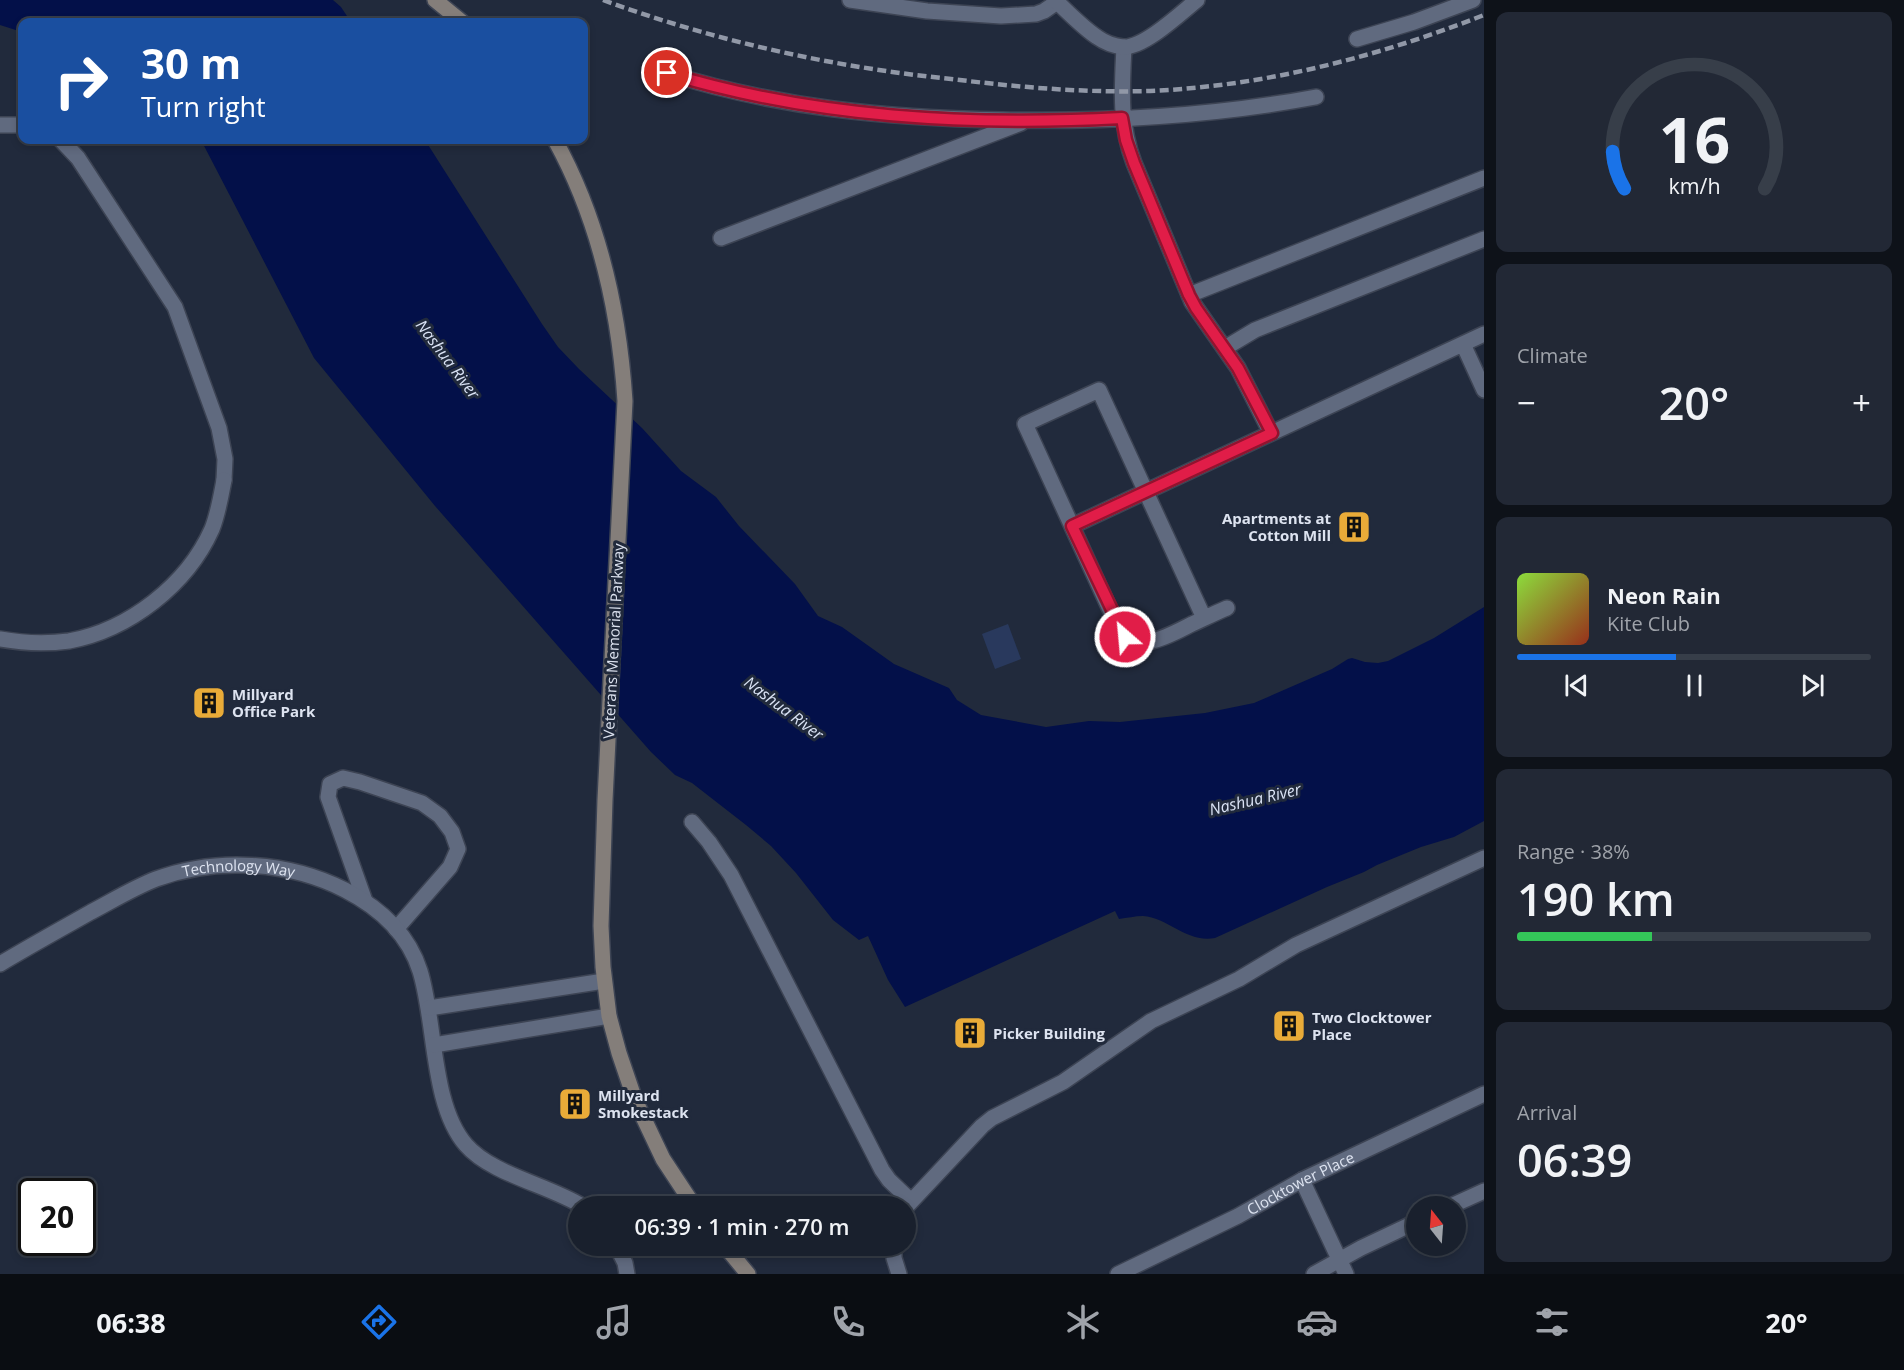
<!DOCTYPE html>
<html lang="en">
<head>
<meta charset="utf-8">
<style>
  :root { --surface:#19202d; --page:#222835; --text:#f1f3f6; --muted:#9fa3aa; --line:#373e49; --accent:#1a73e8 }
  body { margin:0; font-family:"Open Sans",sans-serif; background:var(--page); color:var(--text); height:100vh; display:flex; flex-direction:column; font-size:22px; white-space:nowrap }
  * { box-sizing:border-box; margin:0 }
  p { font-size:20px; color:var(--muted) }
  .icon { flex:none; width:33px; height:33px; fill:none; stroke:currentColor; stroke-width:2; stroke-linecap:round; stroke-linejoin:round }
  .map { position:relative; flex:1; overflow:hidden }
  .sheet { display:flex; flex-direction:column; gap:12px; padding:12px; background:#0e1219; width:420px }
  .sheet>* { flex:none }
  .guide { position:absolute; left:18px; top:18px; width:570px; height:126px; border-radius:12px; box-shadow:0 3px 9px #0003,0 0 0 2px var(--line); background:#1a4fa0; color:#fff; overflow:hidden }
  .needle { width:39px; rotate:343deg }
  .fabs { position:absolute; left:1406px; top:1196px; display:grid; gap:12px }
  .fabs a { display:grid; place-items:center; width:60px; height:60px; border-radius:50%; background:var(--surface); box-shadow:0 3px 9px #0003,0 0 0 2px var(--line); font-size:30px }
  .speed { position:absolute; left:18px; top:1178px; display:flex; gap:12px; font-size:30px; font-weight:700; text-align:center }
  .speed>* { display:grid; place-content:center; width:78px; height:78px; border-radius:50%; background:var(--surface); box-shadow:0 3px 9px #0003,0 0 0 2px var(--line); line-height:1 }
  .speed .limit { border:3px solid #111; border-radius:9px; background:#fff; color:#111 }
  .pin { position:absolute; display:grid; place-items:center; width:51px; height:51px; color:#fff; margin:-26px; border:3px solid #fff; border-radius:50%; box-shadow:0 2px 6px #0007 }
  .me { position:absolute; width:66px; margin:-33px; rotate:333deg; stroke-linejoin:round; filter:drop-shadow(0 0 4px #0008) }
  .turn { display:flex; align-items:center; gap:21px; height:126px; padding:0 24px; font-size:27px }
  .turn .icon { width:78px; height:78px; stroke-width:2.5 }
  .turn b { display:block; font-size:42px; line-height:51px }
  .big { font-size:45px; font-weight:600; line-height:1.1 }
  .sheet .tile { flex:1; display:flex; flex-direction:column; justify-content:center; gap:9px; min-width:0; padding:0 21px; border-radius:12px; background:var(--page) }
  .sheet .dial { align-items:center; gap:0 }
  .dial svg { height:156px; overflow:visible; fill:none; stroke:var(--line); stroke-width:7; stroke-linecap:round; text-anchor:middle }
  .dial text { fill:var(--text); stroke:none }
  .song { display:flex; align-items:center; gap:18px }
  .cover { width:72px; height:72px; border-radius:9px; background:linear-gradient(135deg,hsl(90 70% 55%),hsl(10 70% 35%)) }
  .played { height:6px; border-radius:3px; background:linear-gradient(90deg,var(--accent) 45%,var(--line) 45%) }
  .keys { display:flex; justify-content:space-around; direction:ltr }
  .heat { display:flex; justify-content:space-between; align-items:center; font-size:33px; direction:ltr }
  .charge { height:9px; border-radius:4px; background:linear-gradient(90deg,#34c759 38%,var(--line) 0) }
  .trip { position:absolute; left:568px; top:1196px; width:348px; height:60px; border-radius:30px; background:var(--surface); box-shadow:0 3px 9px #0003,0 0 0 2px var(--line); font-weight:600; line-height:60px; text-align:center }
  .menu { display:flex; height:96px; justify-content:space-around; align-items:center; background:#0a0d12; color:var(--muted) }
  .menu .icon { width:42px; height:42px }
  .menu .current { color:var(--accent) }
  .menu b { font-size:27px; color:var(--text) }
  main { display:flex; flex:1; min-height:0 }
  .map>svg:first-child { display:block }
  .green { fill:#29395d }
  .water { fill:#031049 }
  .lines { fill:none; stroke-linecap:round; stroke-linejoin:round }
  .service-casing { stroke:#3d4454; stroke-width:18 }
  .minor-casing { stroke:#3d4454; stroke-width:18 }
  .secondary-casing { stroke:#3d4454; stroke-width:18 }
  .service { stroke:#606a7f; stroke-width:15 }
  .minor { stroke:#606a7f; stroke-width:15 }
  .secondary { stroke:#847e7a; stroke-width:15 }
  .rail { stroke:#9198a7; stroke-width:4.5; stroke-dasharray:9 4.5; stroke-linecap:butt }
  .route-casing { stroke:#92132f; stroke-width:15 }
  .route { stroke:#e11d48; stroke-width:10 }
  .labels { text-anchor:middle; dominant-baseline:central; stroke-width:6; stroke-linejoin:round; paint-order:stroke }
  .poi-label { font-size:15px; font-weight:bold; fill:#dde3f0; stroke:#212a3c; text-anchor:start }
  .street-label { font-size:15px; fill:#dde3f0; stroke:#212a3c }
  .water-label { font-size:16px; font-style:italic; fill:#dae3f5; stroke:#212a3c }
</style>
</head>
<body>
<main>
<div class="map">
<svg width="1484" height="1274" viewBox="0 0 1484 1274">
  <rect width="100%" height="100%" fill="#212a3c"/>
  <!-- green -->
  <path class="green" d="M1008,624l13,35 -26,10 -13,-35z"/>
  <!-- water -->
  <path class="water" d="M0,0h333l8,7 10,15h-329v10l-22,-7z
    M201,140h224l117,184 16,23 21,22 63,59 39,43 35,26 23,29 56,58 23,32 24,11 52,37 55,24 8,12 24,15 65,12 43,-6 31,1 85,-9 49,-10 78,-34 16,-10 4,-1 13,4 13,1 10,-2 46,-23 50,-31v214l-30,16 -33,10 -44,18 -13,7 -37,15 -112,51c-29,5 -46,-20 -72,-22 -8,0 -16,2 -24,3l-4,-8 -210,96 -17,-27 -20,-44 -9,4 -26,-20 -37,-47 -25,-27 -25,-21 -54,-42 -17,-8 -24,-23 -216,-246 -121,-148z"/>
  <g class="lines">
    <defs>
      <path id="service" d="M850,0l77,11 74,5 35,-2 8,-3 13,-9
        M1357,39l57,-17 59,-22
        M1124,47c-2,40 -5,77 10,116l58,139 46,66 33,65
        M667,73c112,35 219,45 336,47 105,2 211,-4 313,-23
        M0,125h22
        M61,140l17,18 97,149 44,121 6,31 -1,21
        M721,238l300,-115
        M1189,295l295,-117
        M1463,344l21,46
        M1225,348l30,-18 229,-91
        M1072,526l412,-192
        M1204,618l-105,-228 -74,34 94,205c15,28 53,5 73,-5 11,-5 23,-11 35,-16
        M692,822l17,20 22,33 151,295 7,10 22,21
        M365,901l-37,-104 2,-13 13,-6 17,4 62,21 18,13 12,16 6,17 -8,18 -54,62
        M1302,1180l44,94
        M1451,1206l33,-15
        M906,1207l76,-81 10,-8 71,-36 88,-61 88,-42 57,-34 188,-87
        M894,1245v13l5,16
        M1314,1274l47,-26 55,-26"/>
      <g id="minor">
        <path d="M1055,0c13,12 27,27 42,37 7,5 17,9 26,10 21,1 58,-34 74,-47"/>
        <path d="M0,639c22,4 46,5 69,2 60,-11 118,-56 143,-112 6,-15 9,-33 12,-49"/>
        <path id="s1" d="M0,964c30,-18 61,-35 91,-52 21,-11 42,-24 65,-33 60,-22 132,-18 189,11 35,18 63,43 75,81 16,51 11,134 46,174 25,29 82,40 116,61"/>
        <path d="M429,1008l175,-27"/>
        <path d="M434,1045l175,-29"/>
        <path d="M616,1245l9,18 2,11"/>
        <path id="s2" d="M1118,1274l120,-58 64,-36 182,-86"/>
      </g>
      <path id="secondary" d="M435,0l27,22
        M555,140c44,80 64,169 70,261l-20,399 -4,126 2,41 6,49 10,37 16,47 28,59 31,47
        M724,1245l24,29"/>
    </defs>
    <!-- service casing -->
    <use href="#service" class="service-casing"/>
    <!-- minor casing -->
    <use href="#minor" class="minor-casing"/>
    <!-- secondary casing -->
    <use href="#secondary" class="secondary-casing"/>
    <!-- service -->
    <use href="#service" class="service"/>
    <!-- minor -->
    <use href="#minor" class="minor"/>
    <!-- secondary -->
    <use href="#secondary" class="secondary"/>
    <!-- rail -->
    <path class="rail" d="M603,0c112,41 229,67 348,79 66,8 132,14 199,12 115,-5 227,-34 334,-76"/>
  </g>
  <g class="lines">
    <defs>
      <path id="route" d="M667,73c147,45 302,53 455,45l4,22 8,23 55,132 7,13 42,60 34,65 -200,93 53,111"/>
    </defs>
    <!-- route casing -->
    <use href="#route" class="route-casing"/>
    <!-- route -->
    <use href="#route" class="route"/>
  </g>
  <!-- icons -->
  <defs>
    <symbol id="building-square" viewBox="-11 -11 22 22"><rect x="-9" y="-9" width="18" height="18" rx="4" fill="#e9ab38" stroke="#212a3c"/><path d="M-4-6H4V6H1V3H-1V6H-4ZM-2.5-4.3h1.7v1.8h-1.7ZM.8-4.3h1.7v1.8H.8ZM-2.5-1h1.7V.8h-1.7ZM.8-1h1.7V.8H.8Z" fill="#111"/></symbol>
  </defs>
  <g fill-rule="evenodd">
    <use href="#building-square" x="1335" y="508" width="38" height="38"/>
    <use href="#building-square" x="190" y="684" width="38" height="38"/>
    <use href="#building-square" x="1270" y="1007" width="38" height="38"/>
    <use href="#building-square" x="951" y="1014" width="38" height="38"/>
    <use href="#building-square" x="556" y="1085" width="38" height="38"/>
  </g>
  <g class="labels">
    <!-- poi labels -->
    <g class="poi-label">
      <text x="1331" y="518" text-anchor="end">Apartments at<tspan x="1331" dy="17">Cotton Mill</tspan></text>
      <text x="232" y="694">Millyard<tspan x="232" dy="17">Office Park</tspan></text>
      <text x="1312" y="1017">Two Clocktower<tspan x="1312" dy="17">Place</tspan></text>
      <text x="993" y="1033">Picker Building</text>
      <text x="598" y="1095">Millyard<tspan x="598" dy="17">Smokestack</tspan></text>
    </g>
    <!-- street labels -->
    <g class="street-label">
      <text transform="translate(613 641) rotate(-87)">Veterans Memorial Parkway</text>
      <text stroke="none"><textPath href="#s1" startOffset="262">Technology Way</textPath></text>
      <text stroke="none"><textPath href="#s2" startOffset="204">Clocktower Place</textPath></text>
    </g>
    <!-- water labels -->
    <g class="water-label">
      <text transform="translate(448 359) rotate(53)">Nashua River</text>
      <text transform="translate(784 708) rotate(37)">Nashua River</text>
      <text transform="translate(1255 799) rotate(-13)">Nashua River</text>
    </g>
  </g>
</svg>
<div class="fabs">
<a><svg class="needle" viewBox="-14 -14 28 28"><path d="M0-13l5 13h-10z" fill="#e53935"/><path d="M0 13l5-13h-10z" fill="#9fa3aa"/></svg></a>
</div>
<div class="speed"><div class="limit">20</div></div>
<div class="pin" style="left:667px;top:73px;background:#d93025"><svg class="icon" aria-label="arrive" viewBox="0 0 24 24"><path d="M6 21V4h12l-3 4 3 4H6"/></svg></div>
<svg class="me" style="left:1125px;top:637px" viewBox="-20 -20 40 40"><circle r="17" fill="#e11d48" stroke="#fff" stroke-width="3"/><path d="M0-11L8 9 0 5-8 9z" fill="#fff"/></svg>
<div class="trip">06:39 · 1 min · 270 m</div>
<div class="guide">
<div class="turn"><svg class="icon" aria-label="right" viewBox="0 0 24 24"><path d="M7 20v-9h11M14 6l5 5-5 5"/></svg><div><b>30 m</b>Turn right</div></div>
</div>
</div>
<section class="sheet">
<div class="tile dial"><svg viewBox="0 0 100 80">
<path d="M14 69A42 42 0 1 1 86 69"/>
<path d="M14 69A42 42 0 0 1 8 50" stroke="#1a73e8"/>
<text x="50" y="56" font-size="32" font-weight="700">16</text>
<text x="50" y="72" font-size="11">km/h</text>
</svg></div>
<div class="tile"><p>Climate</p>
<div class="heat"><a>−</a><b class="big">20°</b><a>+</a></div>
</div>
<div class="tile">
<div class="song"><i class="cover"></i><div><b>Neon Rain</b><p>Kite Club</p></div></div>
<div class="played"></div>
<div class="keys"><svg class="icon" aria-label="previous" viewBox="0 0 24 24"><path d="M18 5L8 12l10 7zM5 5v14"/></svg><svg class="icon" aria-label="pause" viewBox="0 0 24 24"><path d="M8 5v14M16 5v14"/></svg><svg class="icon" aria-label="next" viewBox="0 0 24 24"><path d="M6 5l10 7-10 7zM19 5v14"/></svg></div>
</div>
<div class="tile"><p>Range · 38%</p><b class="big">190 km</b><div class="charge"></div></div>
<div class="tile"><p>Arrival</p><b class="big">06:39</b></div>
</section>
</main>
<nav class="menu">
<b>06:38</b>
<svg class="icon current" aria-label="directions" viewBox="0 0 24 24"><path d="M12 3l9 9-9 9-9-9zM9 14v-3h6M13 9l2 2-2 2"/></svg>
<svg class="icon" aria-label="music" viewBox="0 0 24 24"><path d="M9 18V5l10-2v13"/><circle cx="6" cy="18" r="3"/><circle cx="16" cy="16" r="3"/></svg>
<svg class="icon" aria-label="phone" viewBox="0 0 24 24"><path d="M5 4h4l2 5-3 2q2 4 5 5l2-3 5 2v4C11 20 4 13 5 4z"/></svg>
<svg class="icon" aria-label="climate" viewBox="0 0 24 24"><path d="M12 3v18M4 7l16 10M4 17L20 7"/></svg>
<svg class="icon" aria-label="car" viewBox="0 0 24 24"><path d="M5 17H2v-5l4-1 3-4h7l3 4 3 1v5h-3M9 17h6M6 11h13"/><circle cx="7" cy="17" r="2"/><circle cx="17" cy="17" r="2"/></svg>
<svg class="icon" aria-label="filters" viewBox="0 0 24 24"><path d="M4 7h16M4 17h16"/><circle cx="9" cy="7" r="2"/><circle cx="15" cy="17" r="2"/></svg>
<b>20°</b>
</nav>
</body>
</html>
